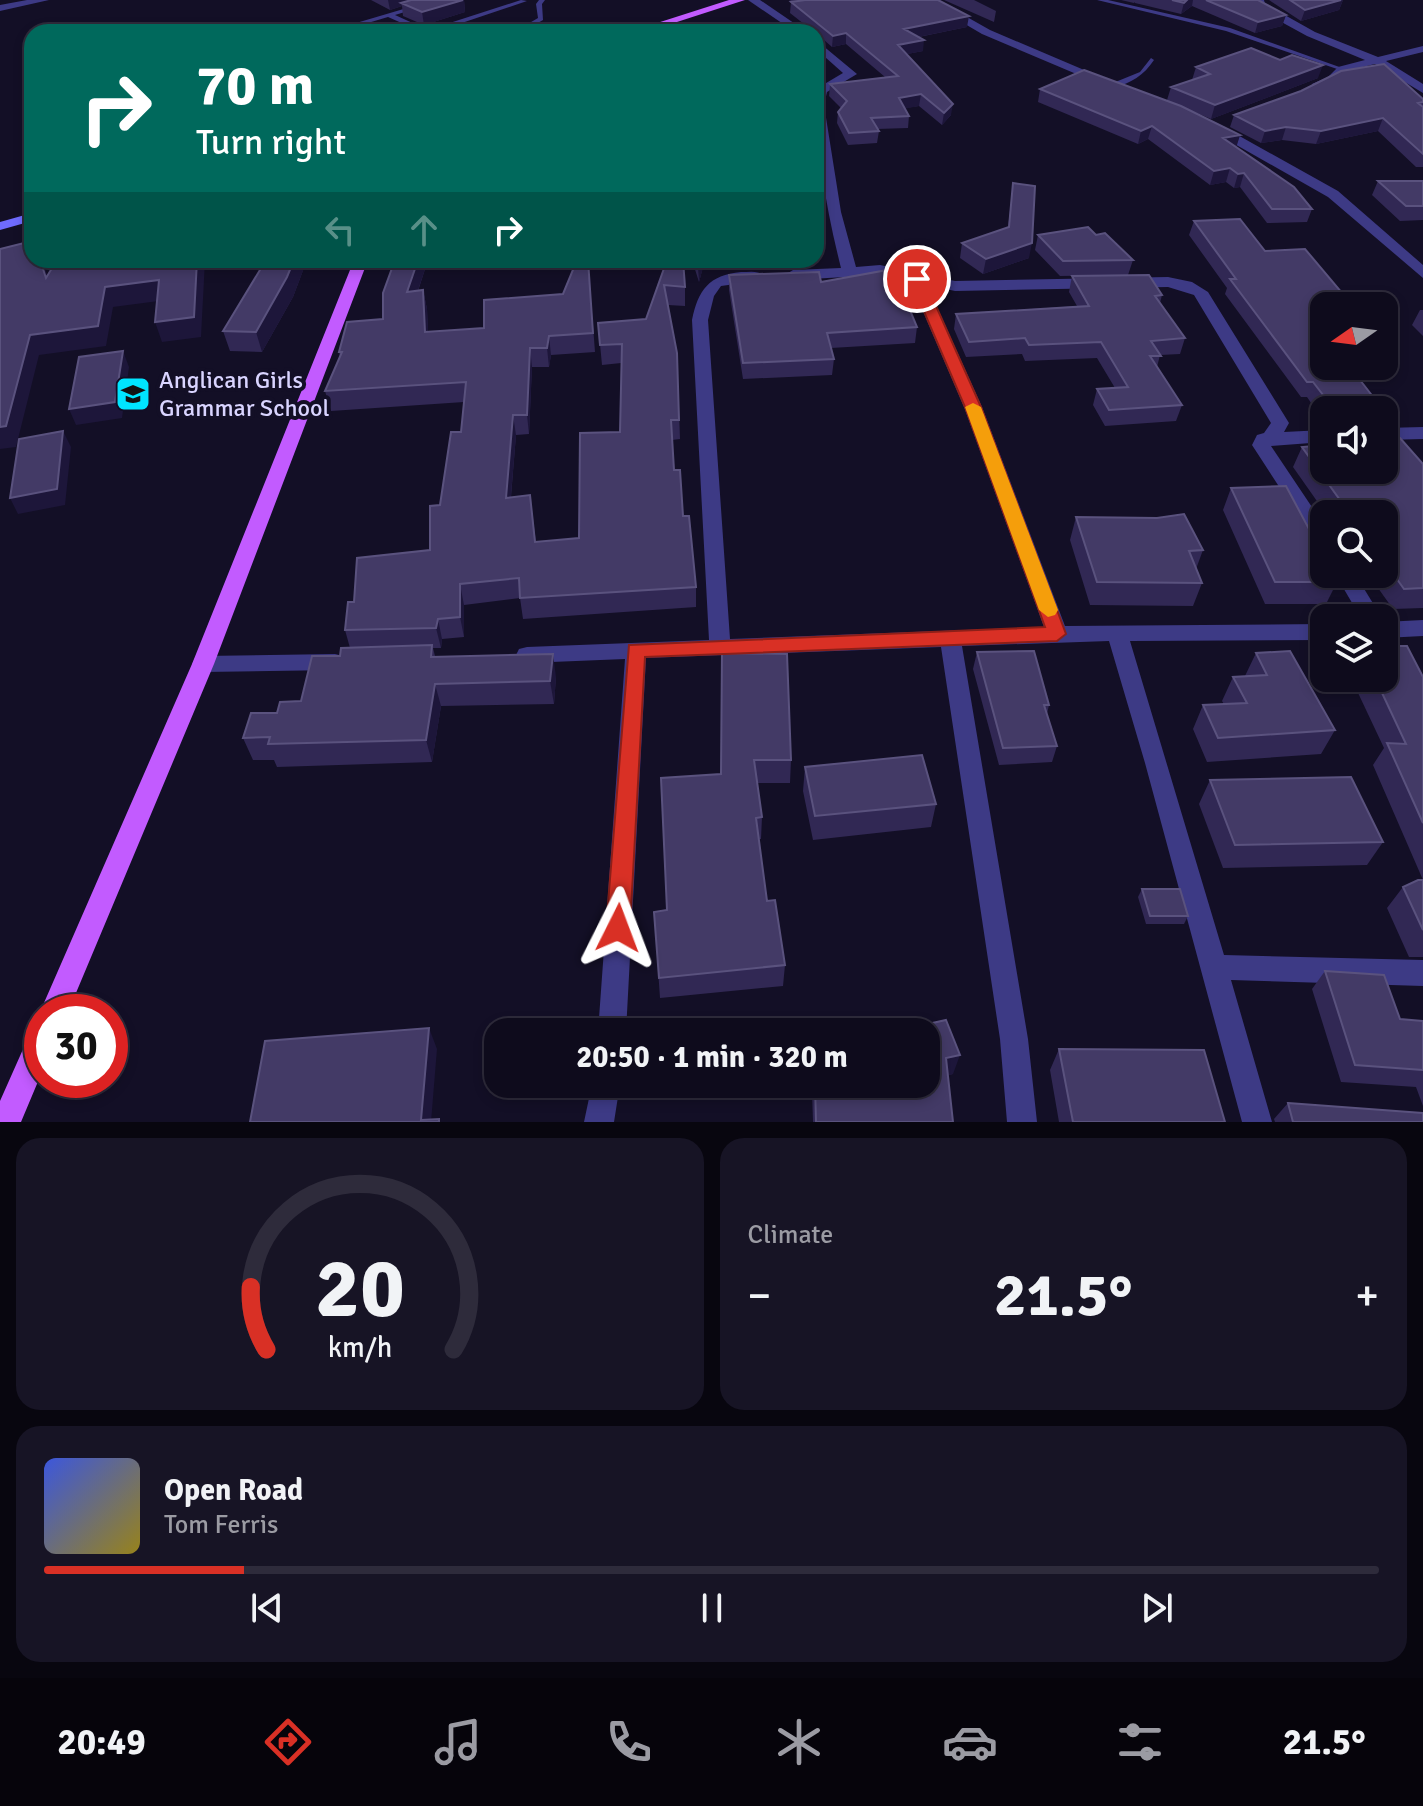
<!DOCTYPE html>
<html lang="en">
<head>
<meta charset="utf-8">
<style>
  :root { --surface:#0e0b1c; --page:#171425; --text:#f1f3f6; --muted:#9b9ba3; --line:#2e2b3b; --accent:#d93025 }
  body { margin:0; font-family:Signika,sans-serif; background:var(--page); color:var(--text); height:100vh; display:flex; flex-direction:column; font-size:30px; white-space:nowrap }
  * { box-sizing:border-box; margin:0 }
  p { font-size:26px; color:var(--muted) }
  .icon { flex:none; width:44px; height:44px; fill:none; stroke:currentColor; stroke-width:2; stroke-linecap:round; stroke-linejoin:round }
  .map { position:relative; height:1122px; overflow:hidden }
  .drawer { display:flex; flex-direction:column; gap:16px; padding:16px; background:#08060f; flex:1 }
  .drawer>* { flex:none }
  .banner { position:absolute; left:24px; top:24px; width:800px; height:244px; border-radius:24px; box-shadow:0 4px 12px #0003,0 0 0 2px var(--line); background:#00695c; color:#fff; overflow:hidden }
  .needle { width:52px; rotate:256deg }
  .controls { position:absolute; left:1310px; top:292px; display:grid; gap:16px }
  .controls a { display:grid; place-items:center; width:88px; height:88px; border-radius:16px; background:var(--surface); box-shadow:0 4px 12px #0003,0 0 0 2px var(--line); font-size:40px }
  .speed { position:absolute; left:24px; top:994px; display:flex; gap:16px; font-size:40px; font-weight:700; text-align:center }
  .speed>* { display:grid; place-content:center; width:104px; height:104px; border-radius:50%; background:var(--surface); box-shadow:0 4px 12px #0003,0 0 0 2px var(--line); line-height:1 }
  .speed .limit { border:12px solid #d22; background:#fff; color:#111 }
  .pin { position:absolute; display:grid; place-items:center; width:68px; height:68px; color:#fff; margin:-34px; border:4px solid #fff; border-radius:50%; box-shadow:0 2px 8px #0007 }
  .me { position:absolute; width:88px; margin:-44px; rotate:3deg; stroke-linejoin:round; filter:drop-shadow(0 0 6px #0008) }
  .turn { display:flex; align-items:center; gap:28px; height:168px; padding:0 40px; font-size:36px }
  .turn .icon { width:104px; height:104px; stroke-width:2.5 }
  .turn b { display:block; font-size:56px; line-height:68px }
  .lanes { display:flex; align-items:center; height:76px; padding:0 40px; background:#0003; justify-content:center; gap:40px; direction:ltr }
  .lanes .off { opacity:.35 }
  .big { font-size:60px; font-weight:800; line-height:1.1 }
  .drawer .widget { flex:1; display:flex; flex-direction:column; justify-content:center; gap:12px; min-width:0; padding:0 28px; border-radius:24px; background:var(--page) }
  .drawer .dial { align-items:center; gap:0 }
  .dial svg { height:208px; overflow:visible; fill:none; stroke:var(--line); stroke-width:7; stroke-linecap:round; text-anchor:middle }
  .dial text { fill:var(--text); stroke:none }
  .song { display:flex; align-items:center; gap:24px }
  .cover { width:96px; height:96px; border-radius:12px; background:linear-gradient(135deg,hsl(230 70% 55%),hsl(50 70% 35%)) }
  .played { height:8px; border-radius:4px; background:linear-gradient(90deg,var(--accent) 15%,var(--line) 15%) }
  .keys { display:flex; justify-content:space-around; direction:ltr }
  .heat { display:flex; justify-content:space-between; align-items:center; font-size:44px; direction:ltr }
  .drawer .tiles { flex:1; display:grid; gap:16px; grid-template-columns:1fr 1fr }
  .widget:last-child { grid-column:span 2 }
  .trip { position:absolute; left:484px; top:1018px; width:456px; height:80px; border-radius:24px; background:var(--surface); box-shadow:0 4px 12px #0003,0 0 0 2px var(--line); font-weight:800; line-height:80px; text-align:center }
  .tabs { display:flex; height:128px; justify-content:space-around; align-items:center; background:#06040b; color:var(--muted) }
  .tabs .icon { width:56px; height:56px }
  .tabs .on { color:var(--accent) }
  .tabs b { font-size:36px; color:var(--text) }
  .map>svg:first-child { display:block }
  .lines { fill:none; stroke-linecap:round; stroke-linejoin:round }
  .lane { fill:#3d3a85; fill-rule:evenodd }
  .street { fill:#3d3a85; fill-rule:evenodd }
  .secondary { fill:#6f6bff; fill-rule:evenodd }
  .primary { fill:#c25bff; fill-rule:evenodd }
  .wall { fill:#312854 }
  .shaded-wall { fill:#1d163a }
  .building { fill:#433a66; stroke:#5a527e; stroke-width:2 }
  .route { fill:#d93025; stroke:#8d1f18; stroke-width:2 }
  .slow { fill:#f59e0b }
  .labels { text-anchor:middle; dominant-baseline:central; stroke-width:8; stroke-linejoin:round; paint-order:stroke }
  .poi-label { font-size:24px; fill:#d9d4ff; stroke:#130f26; text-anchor:start }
</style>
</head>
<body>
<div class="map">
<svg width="1423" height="1122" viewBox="0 0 1423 1122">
  <rect width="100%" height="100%" fill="#130f26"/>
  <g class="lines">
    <!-- lane -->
    <path class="lane" d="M434,0h10l-49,15 33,15 93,-30 6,1 -92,31h-13l-34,-15 -37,11 -2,4h-6l3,-6z
      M539,0h6l-3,4 1,16 -21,12h-8l24,-14 -2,-14z
      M1097,0h11l122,28 115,41 -5,1 -114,-39z
      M1151,58l3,2c-10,15 -23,24 -41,27v-4l27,-11z"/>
    <!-- street -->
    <path class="street" d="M27,0h22l-49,11v-6z
      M748,0h12l47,32h-12z
      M924,0h13l53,30 120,51 -10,3 -118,-50z
      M1254,0h10l1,4 50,28 63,25 45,-11v6l-37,9 37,23v9l-48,-29 -29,7 -10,12 -24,7v-6l16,-7 10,-10 27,-7 -58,-24 -51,-28z
      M816,40l41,34 -30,18 -3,13 17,107 15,55 24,-2 75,16 213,-4 24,5 16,10 81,131 -5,9 40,-2v12l-53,4 53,79v22l-7,-2 -65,-100 5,-10 7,-2 7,-10 -77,-128 -26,-8 -213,4 -28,-6 55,122 83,219 259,-2v16l-194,1 94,314 199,5v26l-192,-6 41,142h-30l-97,-359 -36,-122 -147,5 66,393 9,83h-30l-7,-83 -59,-392 -295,11 -20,374h-28l27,-373 -98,4 -8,-2 -3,-6 3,-6 8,-2 182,-7 -17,-320c6,-30 17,-45 49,-48 9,0 17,-2 24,4l-8,5 -36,5 -7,10 -6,24 22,319 314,-12 -80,-220 -54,-126 -30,-6 -87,5 -8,-5 8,-5 48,-2c-15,-60 -25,-118 -25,-179l27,-16 -27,-24z
      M1210,124h8l120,67 85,74v13l-95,-81 -118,-67z
      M1423,427v12l-39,1v-12z
      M1335,574h20l27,44h-21z
      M1423,620v16l-39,2v-16z
      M335,654l8,2 3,6 -3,6 -8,2 -132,2 -8,-2 -3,-6 3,-6 8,-2z
      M592,1084h28l-6,38h-30z"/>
    <!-- secondary -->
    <path class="secondary" d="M32,213v8l-32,9v-8z"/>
    <!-- primary -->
    <path class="primary" d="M729,0h16l-99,32h-17z
      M354,260h14l-154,404 -146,348h-26v4l-2,-4 152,-348z
      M42,1025v47l-21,50h-21v-21l32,-72z"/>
  </g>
  <!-- wall -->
  <path class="wall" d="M371,0h93l1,12 -41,13 -21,-9 -1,-10 -12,4z
    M789,0h149l29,27 -48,10 4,14 -16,3 44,61 -9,10 -23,-19 -14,2 4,8 -1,12 -31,1 2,2 -2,12 -29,2 -11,-22 1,-11 3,-4 -12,-12 1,-12 55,-7 -39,-33 -14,3 -16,-14v-1h-2l-24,-19 1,-11h2z
    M944,0h30l22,11 -2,11z
    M1121,0h137l28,15 -4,11 -27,7 -63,-27 -11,8 -46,-11v-1l-1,1z
    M1269,0h74l-4,10 -38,11z
    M1196,67l122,11 -107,41 -26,-11 55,27 -4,12 76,62 -5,13 -40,1 -27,-36 -6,1 -8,-6 -16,3 -62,-46 -10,5 -100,-42 2,-13 127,11 4,-13 21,-7z
    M1423,99v68h-7l-38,-36 -62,13 -34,-4 -21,3 -31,-16 4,-12z
    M1378,181h45v39l-23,1 -28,-26z
    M1013,183l16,75 -46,16 -23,-16 2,-15 46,-15z
    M816,219l5,11 -1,17h-4z
    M1194,221l130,145h48l-3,6 -15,1 20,25 -6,12h-44v5l-4,1 -13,-19h-6l-76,-103 2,-6 -38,-53z
    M1038,235h58l37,25 -5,15 -68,1 -25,-26z
    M264,260h43l-14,37 -31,55 -32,-1 -7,-20 42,-69z
    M395,260h90l-5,7 -52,-7 -10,31 5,-1 4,19 1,23 56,-4 79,-34 25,-34 7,92 -44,3 -2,12h-17l-3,67 -13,1 -5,62 19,-2 6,47 43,-4 41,-106 1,-69 -19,2 -4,-42 48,-4 21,-59 18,27v19l-17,-1 9,48 3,86 -8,1 2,30 22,117v20l-173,12 -3,-21 -56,7v32l-22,2 -1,9h-8l2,8 121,21 -2,27 -113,2 -9,56 -155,5 -3,-7h-21l-10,-22 34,-25 24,-12 39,-45 10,-8 -5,-18 9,-28 76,-52 10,-45 21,-73 3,-30 -133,9 -6,-20 15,-34 -1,-5 44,-33z
    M692,260h13l-6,22z
    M729,275l92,7 96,45 -2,16 -84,5 3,11 -2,16 -89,4 -14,-89z
    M1072,276l90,19 -2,8 25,35 -5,16 -20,1 -3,12 25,38 -6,16 -71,5 -12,-21 4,-16 18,-1 -18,-30 -72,3 -3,-7 -56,3 -12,-28 2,-15 121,-8 -8,-14z
    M1420,310h3v26l-11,-11z
    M1302,447l121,17v144l-30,1 -25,-35h16v-60h-58l-33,-47z
    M1231,488l106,94 -11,22h-61l-42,-94z
    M1076,517l127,33 -7,19 6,14 -9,23 -103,-1 -20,-65z
    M977,652l72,53 -2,9 10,32 -5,16 -53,3 -26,-96z
    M722,653l69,107 -1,23h-33l5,34 -1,22h-2l8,62 18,64 -2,21 -123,12 -6,-86 13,-2 54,-136z
    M1256,653l79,77 -14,24 -114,8 -14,-33 10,-24 21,-1 -2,-3 11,-24 12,-1z
    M1423,677v203l-50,-115 11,-17 -33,-70z
    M805,767l131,37 -5,23 -118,13 -10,-49z
    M1210,780l173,62 -16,23 -144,3 -24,-64z
    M1423,880v77h-14l-22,-49 16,-21z
    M1142,889l46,27 -4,8h-38l-8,-27z
    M1325,971l75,48 23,2v85l-7,-19 -75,-5 -29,-93z
    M926,1032l27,42 -5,1 5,47h-140l-1,-30 1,-8h113z
    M1059,1049l166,73h-166l-9,-52z
    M1288,1103l135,19h-148l-1,-3z"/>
  <!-- shaded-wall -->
  <path class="shaded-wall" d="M388,0h36l-23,3 1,3 -12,4z
    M464,0l1,12 -41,13 -2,-13z
    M1187,0h6l-1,6 -11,8 3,-11z
    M1343,0l-4,10 -38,11 4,-11z
    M1286,15l-4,11 -27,7 3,-11z
    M969,16l-2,11 -64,13 1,-11z
    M846,33v11l-14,3 1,-11z
    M924,40l-1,11 -26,5 1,-11z
    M1323,65l-5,13 -107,41 4,-14z
    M921,94l-2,12 -21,4 1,-12z
    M953,104l-2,11 -9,10 2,-12z
    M1383,118l-5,13 -62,13 5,-13z
    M1152,126l-4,13 -10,5 3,-13z
    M1286,127l-4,13 -21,3 4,-12z
    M1240,135l-4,13 -13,-10z
    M1230,168l-4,14 -16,3 4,-14z
    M1244,173l-4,14 -6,1 4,-14z
    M1032,243l-3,15 -46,16 3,-15z
    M40,260h2l13,38 -9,-20z
    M197,260h8l-4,77 -39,5 -7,-20z
    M294,260h13l-14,37 -31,55 -6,-20z
    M418,260h10l-17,51 -4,-19z
    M479,260h6l-5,7z
    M700,260h5l-6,22 -1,-15z
    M159,280l7,20 -53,7 -7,39 -67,9 -23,92 -16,2v-22l30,-92 75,-48z
    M423,290l4,19 2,42 -4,-19z
    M549,336l2,19 -2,12 -2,-19z
    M530,348l2,19 -3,67 -2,-19z
    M123,351l6,16 -7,51 -46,7 -7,-16z
    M513,415l3,20 -7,83 -3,-20z
    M63,431l8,16 -6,58 -47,9 -8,-16z
    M460,584l4,21v32l-4,-20z
    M438,619l4,20 -1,9 -5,-20z
    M553,654l3,23 -2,27 -4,-23z
    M435,684l6,22 -9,56 -6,-22z
    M429,1028l8,21 -6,73 -10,-2z
    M960,1055l-7,19 -13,3 6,-19z"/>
  <!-- building -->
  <path class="building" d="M411,0h52l-41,12 -21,-9z
    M805,0h133l31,16 -65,13 20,11 -26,5 55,59 -9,9 -23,-19 -22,4 10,18 -38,2 8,13 -30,2 -11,-21 9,-11 -17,-17 68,-8 -52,-43 -13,3 -42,-34z
    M1172,0h15l-3,3z
    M1206,0h52l28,15 -28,7z
    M1290,0h51l-36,10z
    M1251,48l29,12 12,-5 31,10 -108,40 -44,-18 39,-13 -14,-7z
    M1384,64l39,35v3l-5,1 5,4v47l-40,-36 -62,13 -35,-4 -21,4 -31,-16 67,-24 40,-20z
    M1084,70l97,36 59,29 -17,3 71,49 18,22h-40l-28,-36 -6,1 -8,-6 -16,3 -62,-45 -11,5 -101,-42z
    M1378,181h45v25h-17z
    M1013,183l22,3 -3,57 -46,16 -24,-16 47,-16z
    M816,219l5,11h-5z
    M1240,219l25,32 40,-2 48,57h-29v60h25l25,32 -47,2 -14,-18h-6l-77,-103h6l-42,-58z
    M1088,227l8,8 9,-2 28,27 -70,1 -25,-26z
    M32,241v19h8l6,18 11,-18h140l-3,57 -39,5 4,-42 -54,7 -7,39 -68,9 -24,91 -6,1v-178z
    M266,260h28l-7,17 -31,55 -33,-1z
    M395,260h23l-11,32 16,-2 2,42 59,-4v-28l79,-6 14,-34h11l5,73 -44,3 -2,12h-17l-3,67h-14l-7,83 24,-3 5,47 44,-4 1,-105 40,-1 2,-88 -22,1 -2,-22 48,-4 21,-59h16l2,27 -21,-2 13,68 2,67h-8l3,50h6l3,46h6l7,71 -176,11 -1,-20 -59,6v33l-22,2 -2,9 -91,2 3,-28h6l3,-44 73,-8v-44l10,-1 11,-73h10l5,-50 -141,9 17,-39h-3l8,-30 36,-3v-26z
    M893,269l24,58 -90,6 7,26 -91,4 -14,-88 90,-3 2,10z
    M1149,275l13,20 -7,1 30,42 -34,3 10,15h-11l32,49 -73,5 -12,-21 31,-2 -27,-45 -72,3 -4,-7 -56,4 -13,-28 133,-8 -17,-30z
    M123,351l-8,51 -46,7 10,-52z
    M63,431l-6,58 -47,9 9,-59z
    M1400,438l23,26v124l-19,1 -20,-28v-47h-34l-48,-67 22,-2v25h60v-30z
    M1286,486l38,71v17h9l4,8h-62l-44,-94z
    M1184,514l19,36 -14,1 13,32 -105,-1 -21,-65 81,1z
    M432,645l-1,12 122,-3 -3,27 -115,3 -9,56 -158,4 2,-7 -27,1 8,-25h26l3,-11 21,-1 11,-45h28l1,-8z
    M1384,646h23l16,31v146l-36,-80 19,1 -31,-66h9z
    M1034,651l15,54h-5l13,41 -54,2 -26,-96z
    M1290,651l45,79 -117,8 -15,-33 44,-2 -14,-26 34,-2 -11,-22z
    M722,653l65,1 4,106h-37l8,57 -6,1 11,83 8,-1 10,65 -126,13 -5,-66 13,-2 -6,-132 60,-4z
    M922,755l14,49 -121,12 -10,-49z
    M1351,777l32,65 -148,3 -25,-65z
    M1418,880h5v50l-20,-43z
    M1142,889h38l8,27h-38z
    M1325,971l59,4 16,44 23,2v49l-68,-5z
    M946,1020l14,35 -14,3 7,64h-137l-1,-38h111v-52h-34z
    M429,1028l-8,92 18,-1v3h-189l15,-81z
    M1059,1049l145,1 21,72h-152z
    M1288,1103l135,10v9h-130z"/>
  <!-- route -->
  <path class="route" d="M917,275l7,4 57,128 85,227 -9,7 -412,16 -15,271 -4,8 -8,3 -9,-3 -3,-8 23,-283 416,-18 -80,-220 -55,-128z"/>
  <!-- slow -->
  <path class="slow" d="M973,403l8,4 77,203 -3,5 -7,2 -9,-7 -74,-203z"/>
  <!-- icons -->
  <defs>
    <symbol id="school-square" viewBox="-11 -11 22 22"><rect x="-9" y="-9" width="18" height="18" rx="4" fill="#00e5ff" stroke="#130f26"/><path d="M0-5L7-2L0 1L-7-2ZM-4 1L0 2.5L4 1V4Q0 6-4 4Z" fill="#111"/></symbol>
  </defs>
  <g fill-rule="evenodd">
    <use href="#school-square" x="113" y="374" width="40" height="40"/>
  </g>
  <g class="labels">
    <!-- poi labels -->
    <g class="poi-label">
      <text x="159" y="380">Anglican Girls<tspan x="159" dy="28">Grammar School</tspan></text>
    </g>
  </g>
</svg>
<div class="controls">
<a><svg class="needle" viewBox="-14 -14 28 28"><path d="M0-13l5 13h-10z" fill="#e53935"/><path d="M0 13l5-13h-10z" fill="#9b9ba3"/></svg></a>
<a><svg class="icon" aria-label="sound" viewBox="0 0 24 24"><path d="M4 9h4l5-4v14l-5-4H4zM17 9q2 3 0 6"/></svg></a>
<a><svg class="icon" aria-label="search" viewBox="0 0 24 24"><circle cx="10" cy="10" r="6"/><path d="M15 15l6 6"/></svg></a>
<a><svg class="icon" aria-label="layers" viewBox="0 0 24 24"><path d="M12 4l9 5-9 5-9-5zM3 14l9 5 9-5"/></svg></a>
</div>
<div class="speed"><div class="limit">30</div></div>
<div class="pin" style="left:917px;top:279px;background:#d93025"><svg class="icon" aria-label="arrive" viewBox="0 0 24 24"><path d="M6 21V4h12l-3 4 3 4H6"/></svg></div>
<svg class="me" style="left:618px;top:928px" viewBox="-20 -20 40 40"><path d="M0-17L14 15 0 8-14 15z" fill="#d93025" stroke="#fff" stroke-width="4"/></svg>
<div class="trip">20:50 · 1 min · 320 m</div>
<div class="banner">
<div class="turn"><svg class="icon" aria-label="right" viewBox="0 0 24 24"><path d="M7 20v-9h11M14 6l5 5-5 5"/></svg><div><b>70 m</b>Turn right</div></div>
<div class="lanes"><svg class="icon off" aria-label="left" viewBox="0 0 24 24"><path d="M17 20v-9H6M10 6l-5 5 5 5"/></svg><svg class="icon off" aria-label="ahead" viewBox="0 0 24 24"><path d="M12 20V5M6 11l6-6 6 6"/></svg><svg class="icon" aria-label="right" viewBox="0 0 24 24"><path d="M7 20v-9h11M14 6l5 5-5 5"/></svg></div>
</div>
</div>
<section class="drawer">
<div class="tiles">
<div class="widget dial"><svg viewBox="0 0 100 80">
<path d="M14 69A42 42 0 1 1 86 69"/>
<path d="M14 69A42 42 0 0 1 8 45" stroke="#d93025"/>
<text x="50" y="56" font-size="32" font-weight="700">20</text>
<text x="50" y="72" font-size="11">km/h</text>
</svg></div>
<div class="widget"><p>Climate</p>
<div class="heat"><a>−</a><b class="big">21.5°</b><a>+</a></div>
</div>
<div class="widget">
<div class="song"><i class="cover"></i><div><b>Open Road</b><p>Tom Ferris</p></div></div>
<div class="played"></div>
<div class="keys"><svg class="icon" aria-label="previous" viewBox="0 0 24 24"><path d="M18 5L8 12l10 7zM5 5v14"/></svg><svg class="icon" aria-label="pause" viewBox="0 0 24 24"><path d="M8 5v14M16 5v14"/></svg><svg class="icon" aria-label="next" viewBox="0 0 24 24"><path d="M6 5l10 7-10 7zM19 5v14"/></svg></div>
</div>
</div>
</section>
<nav class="tabs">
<b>20:49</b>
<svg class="icon on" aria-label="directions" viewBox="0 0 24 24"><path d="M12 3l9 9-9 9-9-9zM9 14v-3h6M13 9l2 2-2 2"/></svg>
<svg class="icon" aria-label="music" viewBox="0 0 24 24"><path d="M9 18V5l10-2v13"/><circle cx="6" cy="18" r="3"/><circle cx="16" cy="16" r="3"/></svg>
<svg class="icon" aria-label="phone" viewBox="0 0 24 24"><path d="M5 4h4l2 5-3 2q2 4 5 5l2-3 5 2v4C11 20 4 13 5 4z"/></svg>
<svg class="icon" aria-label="climate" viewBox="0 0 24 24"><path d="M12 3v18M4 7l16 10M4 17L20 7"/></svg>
<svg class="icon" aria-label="car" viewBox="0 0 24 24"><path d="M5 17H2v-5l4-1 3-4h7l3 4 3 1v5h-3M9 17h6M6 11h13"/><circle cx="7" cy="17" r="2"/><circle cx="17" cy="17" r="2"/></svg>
<svg class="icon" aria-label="filters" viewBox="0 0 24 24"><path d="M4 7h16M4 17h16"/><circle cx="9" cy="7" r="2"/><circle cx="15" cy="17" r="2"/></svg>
<b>21.5°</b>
</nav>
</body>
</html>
